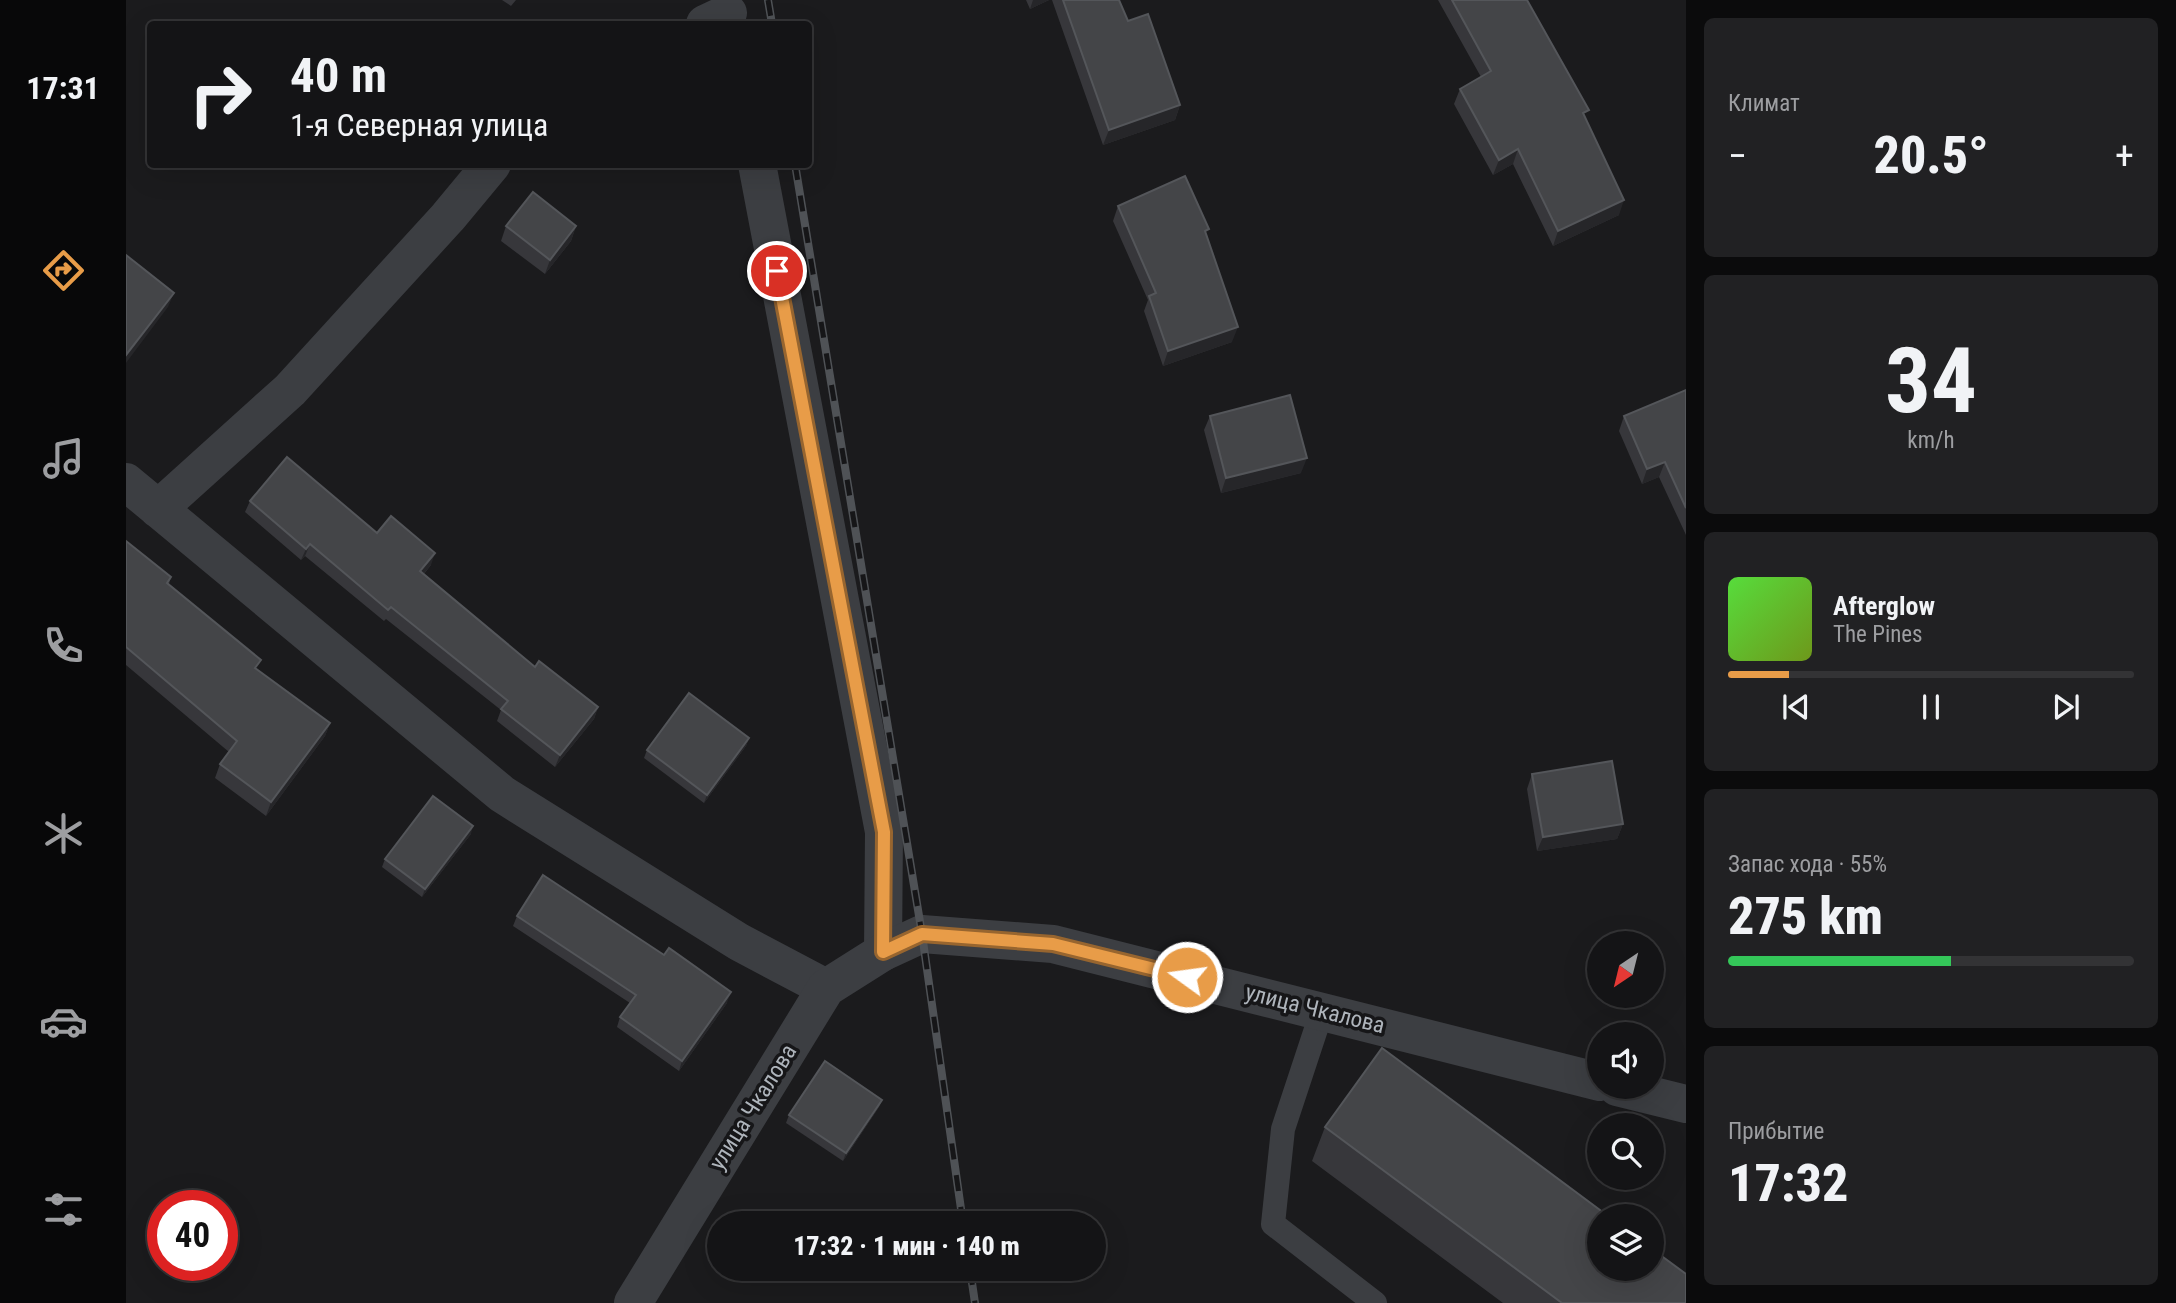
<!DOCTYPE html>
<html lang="ru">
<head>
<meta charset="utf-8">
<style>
  :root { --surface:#141416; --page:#212123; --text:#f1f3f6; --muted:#9d9ea1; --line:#333335; --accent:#e89c48 }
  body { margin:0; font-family:"Roboto Condensed",sans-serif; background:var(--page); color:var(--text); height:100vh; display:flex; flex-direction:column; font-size:26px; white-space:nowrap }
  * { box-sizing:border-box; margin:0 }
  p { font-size:23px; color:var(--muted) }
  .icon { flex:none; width:38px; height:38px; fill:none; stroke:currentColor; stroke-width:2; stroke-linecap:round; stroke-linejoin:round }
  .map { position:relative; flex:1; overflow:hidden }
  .panel { display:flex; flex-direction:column; gap:18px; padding:18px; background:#0b0b0c; width:490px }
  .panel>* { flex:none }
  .hud { position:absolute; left:21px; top:21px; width:665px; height:147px; border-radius:7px; box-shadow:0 7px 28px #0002,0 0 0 2px var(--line); background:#141416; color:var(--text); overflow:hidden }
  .needle { width:46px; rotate:215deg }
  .controls { position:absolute; left:1461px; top:931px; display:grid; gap:14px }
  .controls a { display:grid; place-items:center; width:77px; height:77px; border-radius:50%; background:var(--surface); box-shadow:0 7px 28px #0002,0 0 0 2px var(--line); font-size:35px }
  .speed { position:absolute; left:21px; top:1190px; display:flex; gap:14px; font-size:35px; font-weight:700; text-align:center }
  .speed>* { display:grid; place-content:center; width:91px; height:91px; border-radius:50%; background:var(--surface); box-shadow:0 7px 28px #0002,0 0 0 2px var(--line); line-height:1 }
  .speed .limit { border:10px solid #d22; background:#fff; color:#111 }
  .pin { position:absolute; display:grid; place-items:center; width:60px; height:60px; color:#fff; margin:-30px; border:4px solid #fff; border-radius:50%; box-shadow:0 2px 7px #0007 }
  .me { position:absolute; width:77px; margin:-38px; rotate:284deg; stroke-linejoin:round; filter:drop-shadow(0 0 5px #0008) }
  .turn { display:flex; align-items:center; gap:24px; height:147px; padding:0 28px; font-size:32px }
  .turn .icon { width:91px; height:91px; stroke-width:2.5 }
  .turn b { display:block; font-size:49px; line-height:60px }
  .big { font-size:52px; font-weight:800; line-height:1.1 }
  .panel .widget { flex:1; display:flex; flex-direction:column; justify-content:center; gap:10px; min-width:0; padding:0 24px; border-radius:10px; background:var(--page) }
  .panel .dial { align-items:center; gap:0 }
  .dial b { font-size:91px; line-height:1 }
  .song { display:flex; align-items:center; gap:21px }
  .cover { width:84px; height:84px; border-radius:10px; background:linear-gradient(135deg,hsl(110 70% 55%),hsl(80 70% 35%)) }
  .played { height:7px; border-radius:4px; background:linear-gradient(90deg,var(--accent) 15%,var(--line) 15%) }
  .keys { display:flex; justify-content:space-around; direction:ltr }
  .heat { display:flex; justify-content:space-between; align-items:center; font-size:38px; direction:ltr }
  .charge { height:10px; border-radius:5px; background:linear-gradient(90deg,#34c759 55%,var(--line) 0) }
  .trip { position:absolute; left:581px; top:1211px; width:399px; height:70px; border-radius:35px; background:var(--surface); box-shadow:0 7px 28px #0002,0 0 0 2px var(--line); font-weight:800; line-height:70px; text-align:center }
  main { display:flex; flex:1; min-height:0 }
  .menu { display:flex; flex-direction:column; width:126px; justify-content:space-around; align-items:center; background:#080809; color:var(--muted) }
  .menu .icon { width:49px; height:49px }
  .menu .selected { color:var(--accent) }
  .menu b { font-size:32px; color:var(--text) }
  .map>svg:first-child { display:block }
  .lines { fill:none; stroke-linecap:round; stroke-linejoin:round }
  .service { stroke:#3c3e42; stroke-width:24 }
  .minor { stroke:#3c3e42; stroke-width:38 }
  .tertiary { stroke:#3c3e42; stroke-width:38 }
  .rail-casing { stroke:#4f5256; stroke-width:8 }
  .rail { stroke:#161618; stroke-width:5; stroke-dasharray:16; stroke-linecap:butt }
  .wall { fill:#37373b }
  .shaded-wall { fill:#262629 }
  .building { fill:#444548; stroke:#54565a; stroke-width:2 }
  .route-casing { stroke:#97652f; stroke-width:18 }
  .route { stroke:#e89c48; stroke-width:12 }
  .labels { text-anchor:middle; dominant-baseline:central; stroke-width:7; stroke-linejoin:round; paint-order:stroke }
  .street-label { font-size:23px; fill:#aeb4bb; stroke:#161618 }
</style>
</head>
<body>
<main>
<nav class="menu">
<b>17:31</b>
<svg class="icon selected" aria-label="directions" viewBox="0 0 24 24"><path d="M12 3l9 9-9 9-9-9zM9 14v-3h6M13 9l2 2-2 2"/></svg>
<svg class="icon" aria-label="music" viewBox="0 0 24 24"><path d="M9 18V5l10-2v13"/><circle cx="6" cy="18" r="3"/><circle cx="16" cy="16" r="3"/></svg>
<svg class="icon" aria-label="phone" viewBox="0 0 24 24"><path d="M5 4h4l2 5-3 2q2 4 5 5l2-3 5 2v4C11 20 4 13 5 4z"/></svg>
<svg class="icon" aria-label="climate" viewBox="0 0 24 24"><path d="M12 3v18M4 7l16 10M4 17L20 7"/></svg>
<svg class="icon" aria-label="car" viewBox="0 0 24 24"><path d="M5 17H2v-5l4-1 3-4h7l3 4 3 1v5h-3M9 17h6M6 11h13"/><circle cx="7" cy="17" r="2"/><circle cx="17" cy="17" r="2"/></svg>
<svg class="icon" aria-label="filters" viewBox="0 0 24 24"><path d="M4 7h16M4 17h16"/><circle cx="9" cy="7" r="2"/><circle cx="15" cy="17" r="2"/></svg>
</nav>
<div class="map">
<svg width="1560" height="1303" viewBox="0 0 1560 1303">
  <rect width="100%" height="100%" fill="#1b1b1d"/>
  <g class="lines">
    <!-- service -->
    <path class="service" d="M1196,1011l-39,118 -10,95 102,79"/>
    <!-- minor -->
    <path class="minor" d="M579,24l23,-11
      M631,164l127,668 -1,120
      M0,482l376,312 237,148 87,46
      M32,509l132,-119 158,-173 44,-53"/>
    <!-- tertiary -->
    <path class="tertiary" d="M1491,1087l69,17
      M507,1303l193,-315 57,-36 39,-18 131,10 547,138"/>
    <defs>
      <path id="rail" d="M642,0l4,24
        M669,164l127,770 41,289
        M844,1269l5,34"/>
    </defs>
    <!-- rail casing -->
    <use href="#rail" class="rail-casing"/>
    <!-- rail -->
    <use href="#rail" class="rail"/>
  </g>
  <!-- wall -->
  <path class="wall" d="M376,0h14l-5,6z
    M900,0h23l-19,9z
    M926,0h67l9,21 52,84 -5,15 -72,25z
    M1312,0h89l58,118 34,97 -66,31 -40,-82 -20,11 -39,-71 6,-15 21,-12z
    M992,206l89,29 25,107 -69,24 -19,-55 4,-11 -35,-79z
    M380,226h70l-5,15 -26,33 -44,-33z
    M1560,390v145l-27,-58 -17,7 -23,-53 5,-15z
    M1084,416l91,57 -80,20 -17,-63z
    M124,501l127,32 54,32 -7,9 111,93 63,40 -4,12 -39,48 -58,-46 4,-11 -115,-91 -2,2 -79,-65 -4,4 -56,-48z
    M0,541l45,36 -2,7 88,86 73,53 -5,13 -59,80 -51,-38 5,-14 9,-12 -103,-87z
    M623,738l-3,8 -42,57 -60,-45 3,-8z
    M1406,774l91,50 -6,15 -80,12 -10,-62z
    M345,834l-49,63 -40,-30 3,-8z
    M391,916l210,87 -48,68 -62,-44 3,-10 10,-14 -117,-77z
    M756,1100l-3,7 -36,54 -57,-38 3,-8z
    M1199,1127l361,176h-183l-191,-142z"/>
  <!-- shaded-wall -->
  <path class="shaded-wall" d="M907,0h16l-19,9z
    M1054,105l-5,15 -72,25 6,-15z
    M1392,149l-5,15 -20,11 6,-15z
    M1498,200l-5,15 -66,31 5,-15z
    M450,226l-5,15 -26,33 5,-14z
    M48,293l-6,14 -42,56v-8z
    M1112,327l-6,15 -69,24 5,-15z
    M1181,458l-6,15 -80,20 5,-15z
    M1539,462l-6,15 -17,7 5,-15z
    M184,544l-5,12 -4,4 5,-11z
    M309,553l-4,12 -15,18 4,-12z
    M472,707l-4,12 -39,48 5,-12z
    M204,723l-5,13 -59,80 5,-14z
    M623,738l-3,8 -42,57 3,-8z
    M1497,824l-6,15 -80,12 6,-14z
    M347,826l-2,8 -49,63 3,-8z
    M605,992l-4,11 -48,68 3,-10z
    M756,1100l-3,7 -36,54 3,-8z"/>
  <!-- building -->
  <path class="building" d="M937,0h56l9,21 20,-7 32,91 -71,25z
    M1326,0h75l62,110 -6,3 41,87 -66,31 -40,-82 -19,11 -39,-71 31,-18z
    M1059,176l24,53 -4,2 33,96 -70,24 -19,-55 7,-3 -38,-87z
    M407,192l43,34 -26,34 -44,-34z
    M0,255l48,38 -48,62z
    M1560,390v118l-21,-46 -18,7 -23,-53z
    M1164,395l17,63 -81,20 -16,-62z
    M161,457l90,76 14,-17 44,37 -15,18 115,96 4,-6 59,46 -38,48 -59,-46 7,-8 -117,-94 -3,3 -78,-66 -4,5 -56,-48z
    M0,541l45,36 -4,6 94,77 -6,8 75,55 -59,79 -51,-38 17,-23 -111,-94z
    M563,693l60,45 -42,57 -60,-45z
    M1486,761l11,63 -80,13 -11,-63z
    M307,796l40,30 -48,63 -40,-30z
    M417,875l121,80 5,-7 62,44 -49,69 -62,-44 16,-22 -119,-79z
    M1256,1048l226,168h-8v53h52v-20l34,25v29h-124l-237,-176z
    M699,1061l57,39 -36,53 -57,-38z"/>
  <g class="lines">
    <defs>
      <path id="route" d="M651,271l107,561 -1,120 39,-18 131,10 134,33"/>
    </defs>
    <!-- route casing -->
    <use href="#route" class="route-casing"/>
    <!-- route -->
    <use href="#route" class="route"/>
  </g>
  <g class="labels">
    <!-- street labels -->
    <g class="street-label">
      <text transform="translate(1189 1009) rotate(14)">улица Чкалова</text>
      <text transform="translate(627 1107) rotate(-58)">улица Чкалова</text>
    </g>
  </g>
</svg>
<div class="controls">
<a><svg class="needle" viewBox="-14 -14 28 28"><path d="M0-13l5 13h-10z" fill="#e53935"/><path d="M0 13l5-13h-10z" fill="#9d9ea1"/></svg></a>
<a><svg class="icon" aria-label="sound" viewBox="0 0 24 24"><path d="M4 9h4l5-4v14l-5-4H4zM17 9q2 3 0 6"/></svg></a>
<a><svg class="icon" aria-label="search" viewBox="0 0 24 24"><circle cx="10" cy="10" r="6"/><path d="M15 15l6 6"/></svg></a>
<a><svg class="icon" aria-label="layers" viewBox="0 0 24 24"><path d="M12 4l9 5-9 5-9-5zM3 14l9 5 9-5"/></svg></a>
</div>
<div class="speed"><div class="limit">40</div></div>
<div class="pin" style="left:651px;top:271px;background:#d93025"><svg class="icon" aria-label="arrive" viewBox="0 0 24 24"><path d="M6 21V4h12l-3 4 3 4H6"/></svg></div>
<svg class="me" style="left:1061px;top:977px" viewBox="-20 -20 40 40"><circle r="17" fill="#e89c48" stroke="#fff" stroke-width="3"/><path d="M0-11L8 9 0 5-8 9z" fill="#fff"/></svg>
<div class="trip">17:32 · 1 мин · 140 m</div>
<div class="hud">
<div class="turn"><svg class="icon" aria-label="right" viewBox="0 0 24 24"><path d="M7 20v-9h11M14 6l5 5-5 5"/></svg><div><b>40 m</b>1-я Северная улица</div></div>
</div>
</div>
<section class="panel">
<div class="widget"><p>Климат</p>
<div class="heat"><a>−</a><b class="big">20.5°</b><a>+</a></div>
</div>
<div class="widget dial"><b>34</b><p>km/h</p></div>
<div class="widget">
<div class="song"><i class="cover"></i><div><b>Afterglow</b><p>The Pines</p></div></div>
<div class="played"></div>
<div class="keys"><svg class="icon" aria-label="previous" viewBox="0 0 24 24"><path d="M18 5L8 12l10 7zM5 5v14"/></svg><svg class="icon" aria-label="pause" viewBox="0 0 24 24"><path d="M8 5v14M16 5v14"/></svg><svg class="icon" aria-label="next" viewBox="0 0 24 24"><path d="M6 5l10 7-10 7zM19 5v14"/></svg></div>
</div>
<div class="widget"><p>Запас хода · 55%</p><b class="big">275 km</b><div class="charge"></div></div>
<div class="widget"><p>Прибытие</p><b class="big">17:32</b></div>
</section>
</main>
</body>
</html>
